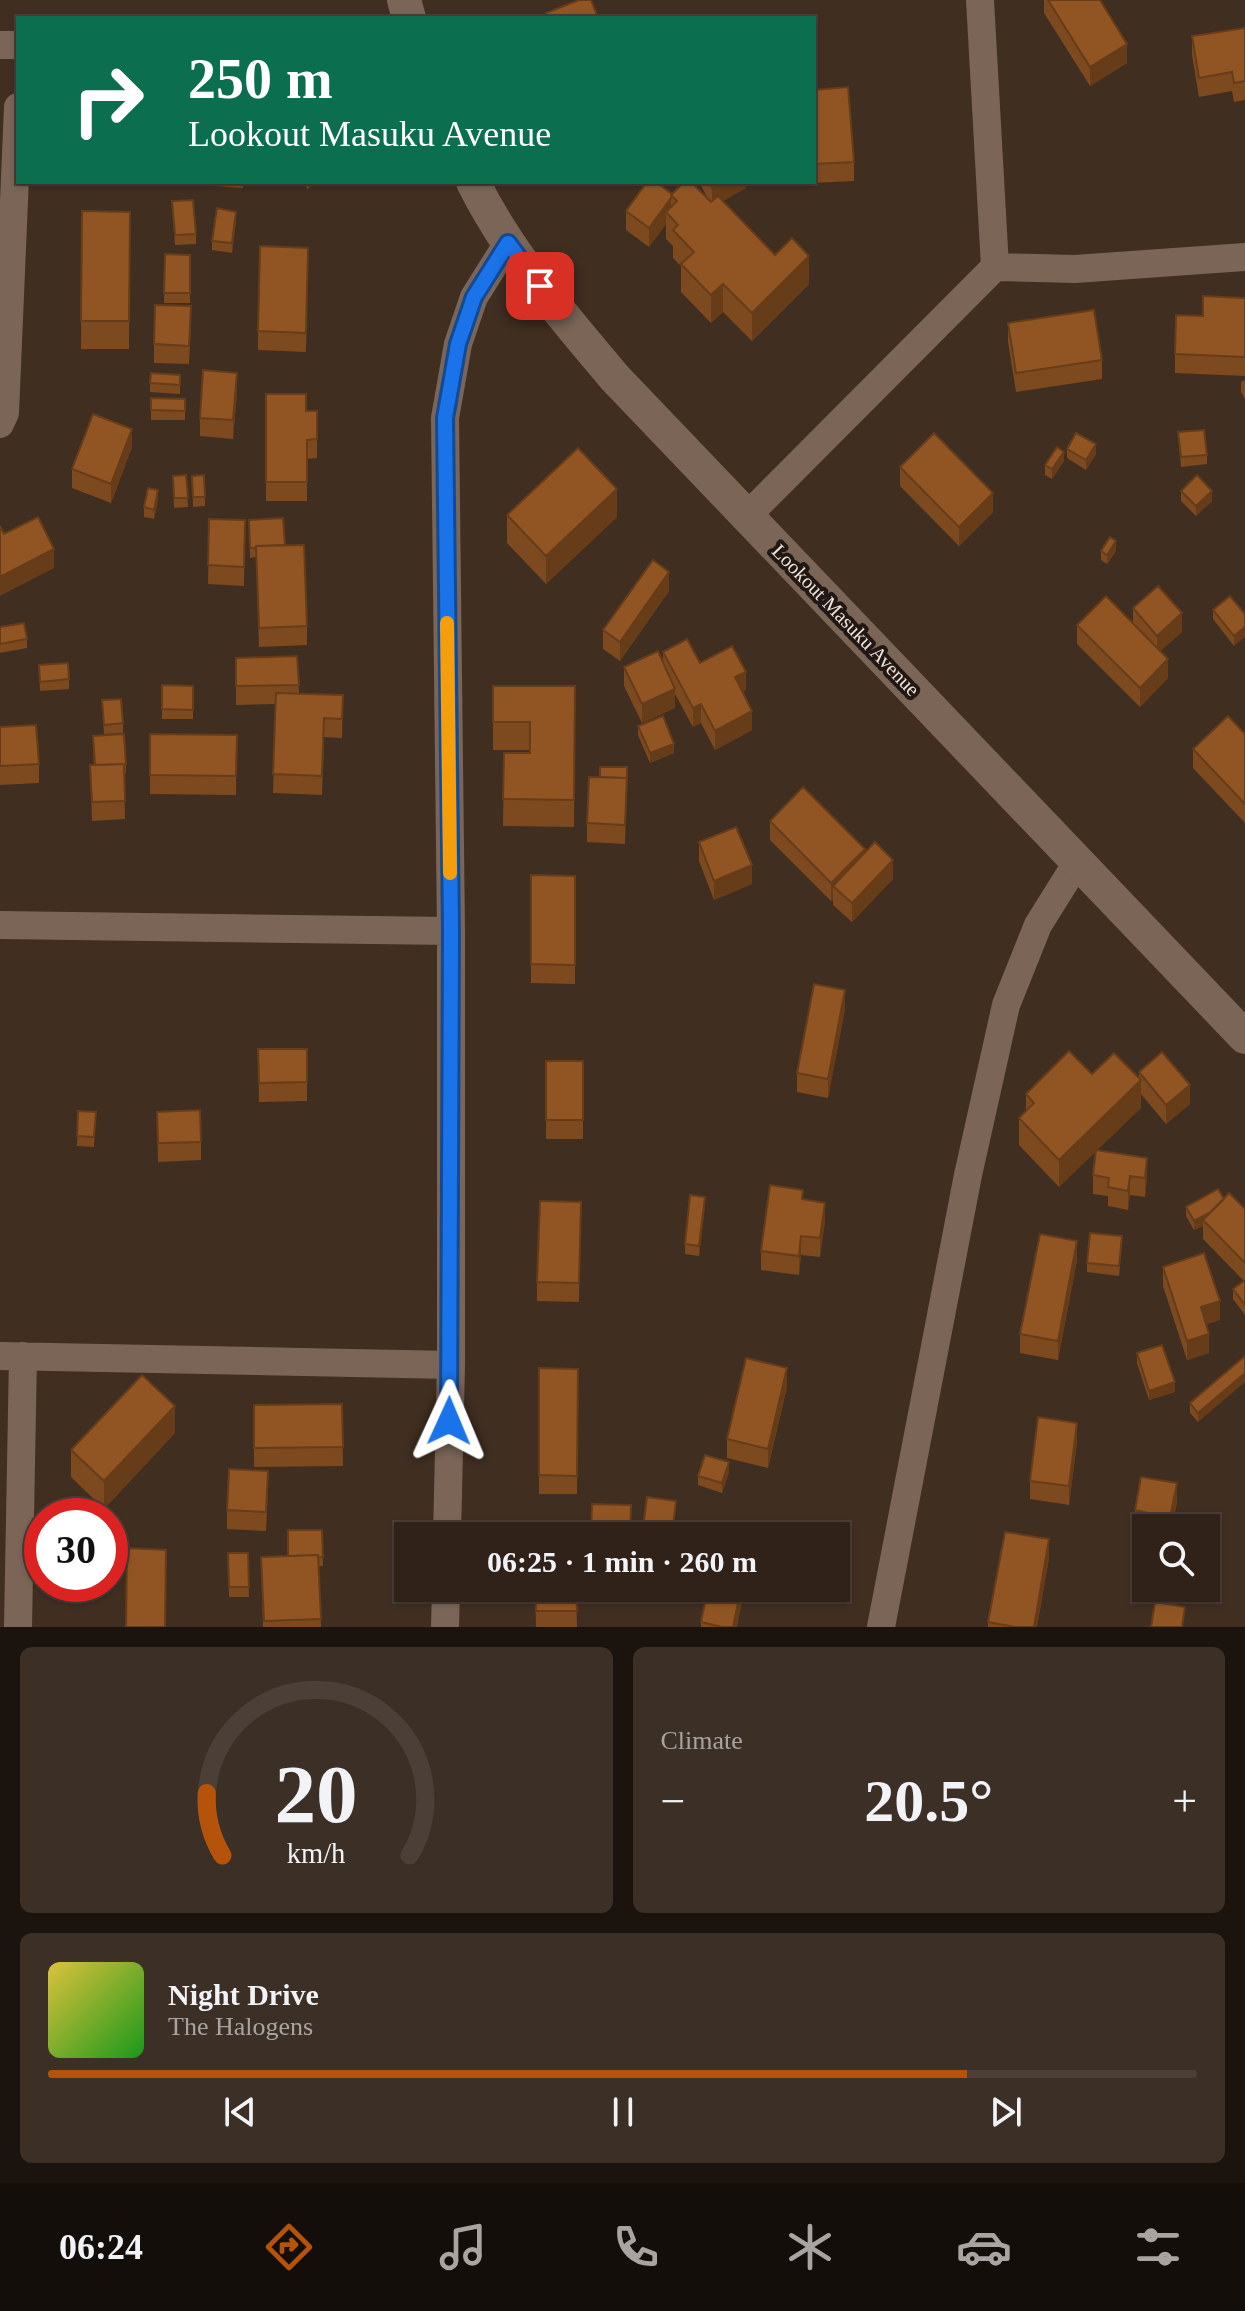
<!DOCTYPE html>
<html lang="en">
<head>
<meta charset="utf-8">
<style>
  :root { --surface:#302219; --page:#3c2f26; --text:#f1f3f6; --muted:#a8a4a2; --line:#4b3f38; --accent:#b45309 }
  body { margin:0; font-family:"Times New Roman",serif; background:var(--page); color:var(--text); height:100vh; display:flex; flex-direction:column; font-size:30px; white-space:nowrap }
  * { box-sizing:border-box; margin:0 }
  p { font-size:26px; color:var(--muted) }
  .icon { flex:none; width:44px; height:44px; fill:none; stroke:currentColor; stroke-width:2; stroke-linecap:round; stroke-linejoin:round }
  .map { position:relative; height:1627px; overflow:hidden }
  .sheet { display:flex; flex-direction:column; gap:20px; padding:20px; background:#1a130e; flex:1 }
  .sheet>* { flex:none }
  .banner { position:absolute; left:16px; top:16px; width:800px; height:168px; border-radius:0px; box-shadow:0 2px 6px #0004,0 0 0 2px var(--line); background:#0b6e4f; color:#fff; overflow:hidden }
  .controls { position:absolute; left:1132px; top:1514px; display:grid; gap:16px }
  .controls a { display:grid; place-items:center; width:88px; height:88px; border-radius:0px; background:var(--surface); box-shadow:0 2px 6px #0004,0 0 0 2px var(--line); font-size:40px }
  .speed { position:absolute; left:24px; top:1498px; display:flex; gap:16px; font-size:40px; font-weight:700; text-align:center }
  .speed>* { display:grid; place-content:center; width:104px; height:104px; border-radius:50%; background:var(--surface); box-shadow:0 2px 6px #0004,0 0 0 2px var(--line); line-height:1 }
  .speed .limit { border:12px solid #d22; background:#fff; color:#111 }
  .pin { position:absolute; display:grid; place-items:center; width:68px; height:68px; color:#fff; margin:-34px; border-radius:16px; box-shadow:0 4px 12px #0006 }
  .me { position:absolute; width:88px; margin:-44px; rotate:1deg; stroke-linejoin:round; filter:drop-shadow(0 0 6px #0008) }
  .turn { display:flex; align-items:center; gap:28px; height:168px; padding:0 40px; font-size:36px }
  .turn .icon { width:104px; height:104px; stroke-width:2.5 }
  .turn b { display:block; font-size:56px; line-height:68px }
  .big { font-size:60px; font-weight:800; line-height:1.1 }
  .sheet .card { flex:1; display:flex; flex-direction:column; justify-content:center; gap:12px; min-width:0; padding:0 28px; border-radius:12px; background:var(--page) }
  .sheet .dial { align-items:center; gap:0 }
  .dial svg { height:208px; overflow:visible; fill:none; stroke:var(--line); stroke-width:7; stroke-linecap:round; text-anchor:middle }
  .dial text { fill:var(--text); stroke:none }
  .song { display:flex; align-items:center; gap:24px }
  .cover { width:96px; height:96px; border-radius:12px; background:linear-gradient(135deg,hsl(50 70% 55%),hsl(120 70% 35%)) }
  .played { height:8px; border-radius:4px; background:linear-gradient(90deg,var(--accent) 80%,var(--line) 80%) }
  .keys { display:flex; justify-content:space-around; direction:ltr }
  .heat { display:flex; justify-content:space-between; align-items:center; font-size:44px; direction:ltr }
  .sheet .tiles { flex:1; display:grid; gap:20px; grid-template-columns:1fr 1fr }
  .card:last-child { grid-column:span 2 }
  .trip { position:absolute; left:394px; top:1522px; width:456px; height:80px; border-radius:0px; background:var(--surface); box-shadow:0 2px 6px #0004,0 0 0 2px var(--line); font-weight:800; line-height:80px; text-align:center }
  .menu { display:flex; height:128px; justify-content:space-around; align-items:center; background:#130e0a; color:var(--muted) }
  .menu .icon { width:56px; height:56px }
  .menu .current { color:var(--accent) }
  .menu b { font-size:36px; color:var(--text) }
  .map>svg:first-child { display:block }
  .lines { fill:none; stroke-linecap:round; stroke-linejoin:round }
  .minor { stroke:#7a6557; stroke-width:28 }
  .tertiary { stroke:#7a6557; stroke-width:34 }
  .wall { fill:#7d491f }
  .shaded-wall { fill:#663c19 }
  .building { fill:#915524; stroke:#663c19; stroke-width:2 }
  .route-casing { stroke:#114b97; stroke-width:20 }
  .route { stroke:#1a73e8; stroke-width:14 }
  .slow { stroke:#f59e0b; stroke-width:14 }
  .labels { text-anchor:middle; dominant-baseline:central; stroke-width:8; stroke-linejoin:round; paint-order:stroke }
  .street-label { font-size:20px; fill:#f0e4dc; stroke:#211813 }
</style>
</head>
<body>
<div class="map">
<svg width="1245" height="1627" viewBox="0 0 1245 1627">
  <rect width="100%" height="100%" fill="#402e21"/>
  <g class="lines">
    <!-- minor -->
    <path class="minor" d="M980,0l15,267
      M0,45h18
      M0,424l5,-11 13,-306
      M747,516l248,-249 80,2 170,-12
      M0,925l451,6
      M0,1356l451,9
      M447,1536l4,-171v-434l-6,-513 13,-74 16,-47 34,-54
      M18,1627l5,-271
      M445,1627l1,-39
      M881,1627l87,-452 38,-170 32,-80 40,-64"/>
    <!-- tertiary -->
    <path class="tertiary" d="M404,0l5,18
      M473,182c36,73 90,134 142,196l630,659"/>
  </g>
  <!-- wall -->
  <path class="wall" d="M1044,0h56l27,63 -37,23 -46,-73z
    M1245,28v72l-11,2 -2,-11 -33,6 -7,-42v-19z
    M814,90l40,72v19l-42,2v-1h2z
    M214,182h30l-1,6 -29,-2z
    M302,182h14l-8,7z
    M699,182h47v6l-23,13 52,54 34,29 -57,57 -29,-29 -12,11 -30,-31v-26l-8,-8v-12l-7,-7v-15l-17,23 -23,-17v-19l46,-17 36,5z
    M172,201l24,33v10l-21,1z
    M82,211l48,1 -1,137h-48z
    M236,221l-4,32 -20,-3v-9z
    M308,248l-2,104 -48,-2v-19z
    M165,254l25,1v48h-26z
    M1245,298v78l-70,-3v-19l28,-38z
    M1008,323l94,37v19l-86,13 -8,-50z
    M191,325l-2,39 -35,-1v-19z
    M180,375v19l-30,-2v-9z
    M1245,380v19l-4,-7v-10z
    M237,392l-4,47 -33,-3v-18z
    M266,394l40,17h11v47l-10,1v42h-41z
    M151,398l34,1v21h-34z
    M1178,432l29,23v9l-26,3z
    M132,447l-21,56 -39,-15v-19z
    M1067,449l29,5 -10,16 -19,-12z
    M1064,461l-12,18 -7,-4v-10z
    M900,467l93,45 -34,34 -59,-60z
    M186,475l2,32 -14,1 -1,-32z
    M204,475l1,31 -12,1 -1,-31z
    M1181,491l31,10 -16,15 -15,-15z
    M158,500l-4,19 -10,-2v-10z
    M507,515l110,2 -71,67 -39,-41z
    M209,519l36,1 -1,66 -36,-2z
    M249,529l36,16 22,81v19l-48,2 -3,-90 -6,1z
    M1101,551h15l-9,13 -6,-4z
    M669,591l-49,70 -17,-12v-19z
    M1133,608l49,24 -22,19 8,27 -28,29 -63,-63v-19l56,-2z
    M1213,610l32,4 -11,32 -21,-27z
    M0,627l27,12v9l-27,5z
    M663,652l37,11 46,27 -4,2 10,38 -37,20 -14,-27 -8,4 -18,-33v14l-33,15 -18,-37v-19l39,-7z
    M297,656l2,37 44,2 -1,43 -18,-1 -2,58 -49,-2 3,-89 -40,1v-47z
    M39,665l30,14v10l-29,2z
    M162,685l31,1v33h-31z
    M493,686h82l-1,141 -71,-1 1,-73h26v-3h-37z
    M102,700l21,23v10l-19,1z
    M638,726l36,27 -24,10 -12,-28z
    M0,727l39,37v19l-39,2z
    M150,734l87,1 -1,60 -86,-1z
    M1245,734v89l-52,-55v-19z
    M93,736l33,28v9h-2l1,46 -33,2 -2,-56h4z
    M627,767l-2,77 -38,-2v-19l13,-46z
    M770,821l95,32 28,26 -41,43 -19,-17v-5l-2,1 -61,-61z
    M699,842l53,42 -38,16 -15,-39z
    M531,875l44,1v108l-44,-1z
    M845,1009l-17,89 -31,-6v-19z
    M258,1049h49v52l-48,1z
    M546,1061h37v78h-37z
    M1139,1072l51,32 -24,20 -25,-30v14l-44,42 50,27 -2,20 -15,-2 -2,15 -20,-4v-10l-15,-2v-19l3,-24 -37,36 -40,-42v-27l7,-7v-17l66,-20 47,4z
    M78,1111l18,1 -2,35 -17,-1z
    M157,1112l44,30v18l-43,2z
    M803,1199l22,22 -5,36 -19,-2 -2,20 -38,-5v-19z
    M1224,1199l21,10v106l-12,-16v-10l11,-8 -41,-42v-13l-9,4 -8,-14v-9z
    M581,1202l-2,100 -42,-1v-19z
    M705,1206l-6,50 -14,-2v-10z
    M1122,1245l-3,31 -32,-4v-9z
    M1077,1260l-19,100 -38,-7v-19z
    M1163,1267l57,53 -14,4 3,29 -22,7 -24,-74z
    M1137,1353l38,39 -26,8 -12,-37z
    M1245,1356l-47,66 -8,-9v-10z
    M539,1368l39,1 -1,125h-38z
    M787,1387l-19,81 -41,-10v-19z
    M342,1404l1,62 -89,1v-62z
    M175,1433l-71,76 -33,-32v-27z
    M1077,1442l-8,63 -39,-6v-18z
    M729,1472l-7,21 -24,-8v-9z
    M268,1490l-2,41 -39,-2v-19z
    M1177,1502l-5,26h-26v4l-11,-3v-19z
    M322,1530l1,36h-5l3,61h-58l-2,-70 27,-1z
    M228,1553h20l1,44h-20z
    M1049,1558l-12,69h-49v-5z
    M535,1588h41l1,39h-41z
    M701,1622l36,5h-36z"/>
  <!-- shaded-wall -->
  <path class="shaded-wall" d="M1127,44v19l-37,23v-19z
    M308,182h8l-8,7z
    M722,182h24v6l-34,19v-19z
    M671,198v19l-5,-5v12l-17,23v-19z
    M236,212v9l-4,32v-10z
    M809,256v28l-57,57v-28z
    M723,284v28l-12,11v-28z
    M237,373v19l-4,47v-19z
    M132,429v18l-21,56v-19z
    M1096,444v10l-10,16v-10z
    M1064,452v9l-12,18v-10z
    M617,489v28l-71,67v-28z
    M158,490v10l-4,19v-9z
    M1212,491v10l-16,15v-10z
    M993,493v19l-34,34v-19z
    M1116,541v10l-9,13v-9z
    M54,549v19l-54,28v-19z
    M669,572v19l-49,70v-19z
    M1182,613v19l-25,22v-18z
    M1245,627v10l-11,9v-10z
    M1168,659v19l-28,29v-19z
    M746,672v18l-11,6v-19z
    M675,689v19l-33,15v-19z
    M701,704v19l-8,4v-19z
    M752,711v19l-37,20v-19z
    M674,744v9l-24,10v-10z
    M865,849v19l-32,18v14l-2,1v-18z
    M893,860v19l-41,43v-19z
    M752,865v19l-38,16v-19z
    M845,990v19l-17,89v-19z
    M1141,1080v28l-82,79v-27z
    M1190,1085v19l-24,20v-19z
    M1147,1158v19l-2,20v-19z
    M1130,1176v19l-2,15v-19z
    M705,1197v9l-6,50v-10z
    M825,1203v18l-5,36v-19z
    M1226,1203l-23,17v6l-9,4v-9z
    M801,1236v19l-2,20v-19z
    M1077,1241v19l-19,100v-19z
    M1220,1301v19l-19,6v-19z
    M1209,1334v19l-22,7v-19z
    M787,1368v19l-19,81v-19z
    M1245,1373v9l-47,40v-9z
    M1175,1382v10l-26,8v-9z
    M175,1406v27l-71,76v-28z
    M1077,1423v19l-8,63v-19z
    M729,1462v10l-7,21v-10z
    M1177,1483v19l-5,26h-2v-10z
    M1049,1539v19l-12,69h-3z
    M741,1588h4l-8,39h-4z"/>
  <!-- building -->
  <path class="building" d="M579,0h12l7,18h-50l-2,-5z
    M1048,0h52l27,44 -37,23z
    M1245,28v53l-11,2 -2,-11 -33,6 -7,-42z
    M848,87l6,75 -40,2v-74z
    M647,182h9l16,12 -1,4 -22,30 -23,-17z
    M684,182h7l20,20 7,-6 57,59 17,-17 17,18 -57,57 -29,-29 -12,11 -30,-31 13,-12 -21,-22 5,-5 -12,-13 11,-11 -6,-6z
    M709,182h13l-10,6z
    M193,200l3,34 -21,1 -3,-34z
    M217,208l19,4 -4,31 -20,-2z
    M82,211l48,1 -1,109h-48z
    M260,246l48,2 -2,85 -48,-2z
    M165,254l25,1v38h-26z
    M1203,296l42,2v59l-70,-3 1,-39 27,1z
    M155,305l36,1 -2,40 -35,-2z
    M1094,310l8,50 -86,13 -8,-50z
    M203,370l34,3 -4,47 -33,-2z
    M151,373l29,2v10l-30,-2z
    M266,394h40v17h11v28l-10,1v42h-41z
    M151,398l34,1v12l-34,-1z
    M93,414l39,15 -21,55 -39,-15z
    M1204,430l3,25 -26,2 -3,-25z
    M934,433l59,60 -34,34 -59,-60z
    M1076,433l20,11 -10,16 -19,-11z
    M1057,447l7,5 -12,17 -7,-4z
    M578,448l39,41 -71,67 -39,-41z
    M186,475l2,23h-14l-1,-22z
    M204,475l1,22h-12l-1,-21z
    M1197,475l15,16 -16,15 -15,-15z
    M148,488l10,2 -4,20 -10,-3z
    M38,517l16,32 -54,28v-51l4,8z
    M283,518l2,27 -29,1v2h-6l-1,-28z
    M209,519l36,1 -1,47 -36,-2z
    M1110,537l6,4 -9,14 -6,-4z
    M304,545l3,81 -48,2 -3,-82z
    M653,560l16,12 -49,70 -17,-12z
    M1158,586l24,27 -25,23 -24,-28z
    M1106,596l62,63 -28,29 -63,-63z
    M1230,596l15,18v13l-11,9 -21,-26z
    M24,623l3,16 -27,5v-17z
    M687,639l13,24 32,-17 14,26 -11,5 17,34 -37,20 -14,-27 -8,4 -30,-56z
    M658,651l17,38 -33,15 -18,-37z
    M297,656l2,29 -63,1v-28z
    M68,663l1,16 -29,3 -1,-17z
    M162,685l31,1v24l-31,-1z
    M493,686h82l-1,114 -71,-1 1,-46h26v-31h-37z
    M276,693l67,2 -1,24 -18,-1 -2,58 -49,-2z
    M121,699l2,24 -19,2 -2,-25z
    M663,716l11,28 -24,9 -12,-27z
    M1228,716l17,18v70l-52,-55z
    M36,725l3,39 -39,2v-39z
    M124,734l2,30 -31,1 -2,-29z
    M150,734l87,1 -1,41 -86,-1z
    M124,764l1,37 -33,1 -2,-37z
    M600,767h27v15v-4l-27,-1z
    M589,777l38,1 -2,47 -38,-2z
    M803,787l62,62 -34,34 -61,-62z
    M736,827l16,38 -38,16 -15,-39z
    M875,842l18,18 -41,43 -19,-17z
    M531,875l44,1v89l-44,-1z
    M814,984l31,6 -17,89 -31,-6z
    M258,1049h49v33l-48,1z
    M1069,1051l23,23 22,-21 27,27 -82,80 -40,-42 15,-15 -8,-9z
    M1162,1052l28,33 -24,20 -27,-33z
    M546,1061h37v59h-37z
    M200,1110l1,32 -43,1 -1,-31z
    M78,1111l18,1 -2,25 -17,-1z
    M1096,1150l51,8 -2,20 -15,-2 -2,15 -20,-4 1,-9 -16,-3z
    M770,1185l33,5 -1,9 23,4 -5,35 -19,-2 -2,20 -38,-5z
    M1218,1189l6,10 -13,13 -17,9 -8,-14z
    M1229,1193l16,16v54l-42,-43z
    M690,1195l15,2 -6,49 -14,-2z
    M540,1201l41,1 -2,81 -42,-1z
    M1090,1233l32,3 -3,30 -32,-3z
    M1040,1234l37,7 -19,100 -38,-7z
    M1204,1253l16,48 -19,6 8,27 -22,7 -24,-74z
    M1245,1280v25l-12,-16z
    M1162,1345l13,37 -26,9 -12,-38z
    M1245,1356v17l-47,40 -8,-10z
    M746,1358l41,10 -19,81 -41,-10z
    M539,1368l39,1 -1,107 -38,-1z
    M142,1375l33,31 -71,75 -33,-31z
    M342,1404l1,43 -89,1v-43z
    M1038,1417l39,6 -8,63 -39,-5z
    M705,1455l24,7 -7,21 -24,-7z
    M229,1469l39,2 -2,41 -39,-2z
    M1141,1477l36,6 -7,35 -35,-8z
    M647,1497l29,4 -4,35 -30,-1z
    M592,1504l39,1 -1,31h-39z
    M535,1524h40l1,12h-41z
    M288,1530h34l1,27h-5v-2l-30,1z
    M1005,1532l44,7 -15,88h-19l-27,-5z
    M127,1548l39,2 -1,77h-39z
    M228,1553h20l1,34h-20z
    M318,1555l3,64 -57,2 -3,-64z
    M535,1588h41l1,23h-41z
    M708,1588h33l-8,39h-11l-21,-5z
    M1155,1602l30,5 -3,20h-31z"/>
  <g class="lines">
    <defs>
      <path id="route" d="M449,1421l2,-490 -6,-513 13,-74 16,-47 34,-54 32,43"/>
    </defs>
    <!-- route casing -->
    <use href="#route" class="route-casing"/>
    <!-- route -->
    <use href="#route" class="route"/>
    <!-- slow -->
    <path class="slow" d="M447,623l3,250"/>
  </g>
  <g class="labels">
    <!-- street labels -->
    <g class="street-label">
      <text transform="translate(846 620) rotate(46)">Lookout Masuku Avenue</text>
    </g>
  </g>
</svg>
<div class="controls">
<a><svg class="icon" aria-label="search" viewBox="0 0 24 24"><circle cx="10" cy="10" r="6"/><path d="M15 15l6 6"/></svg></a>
</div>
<div class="speed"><div class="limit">30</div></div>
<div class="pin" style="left:540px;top:286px;background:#d93025"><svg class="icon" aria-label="arrive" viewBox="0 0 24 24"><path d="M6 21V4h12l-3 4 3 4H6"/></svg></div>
<svg class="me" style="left:449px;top:1421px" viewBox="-20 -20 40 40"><path d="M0-17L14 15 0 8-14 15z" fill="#1a73e8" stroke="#fff" stroke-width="4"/></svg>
<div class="trip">06:25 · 1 min · 260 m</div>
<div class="banner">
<div class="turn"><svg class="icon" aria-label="right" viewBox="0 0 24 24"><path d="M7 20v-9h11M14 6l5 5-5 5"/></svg><div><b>250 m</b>Lookout Masuku Avenue</div></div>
</div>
</div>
<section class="sheet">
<div class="tiles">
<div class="card dial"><svg viewBox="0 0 100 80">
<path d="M14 69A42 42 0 1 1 86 69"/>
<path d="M14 69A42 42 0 0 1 8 45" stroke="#b45309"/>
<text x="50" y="56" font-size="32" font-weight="700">20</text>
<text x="50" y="72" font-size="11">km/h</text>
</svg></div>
<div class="card"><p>Climate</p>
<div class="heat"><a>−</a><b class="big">20.5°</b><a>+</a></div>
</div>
<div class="card">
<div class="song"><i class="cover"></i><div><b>Night Drive</b><p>The Halogens</p></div></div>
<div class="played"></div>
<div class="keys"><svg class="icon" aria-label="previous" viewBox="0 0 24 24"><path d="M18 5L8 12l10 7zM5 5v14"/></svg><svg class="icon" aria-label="pause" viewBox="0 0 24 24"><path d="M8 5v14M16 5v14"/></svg><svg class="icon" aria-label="next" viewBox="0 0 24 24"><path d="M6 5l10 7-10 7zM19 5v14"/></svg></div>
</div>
</div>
</section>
<nav class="menu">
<b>06:24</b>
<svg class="icon current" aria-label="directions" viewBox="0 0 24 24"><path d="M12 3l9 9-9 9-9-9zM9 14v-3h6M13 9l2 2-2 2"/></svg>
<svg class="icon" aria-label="music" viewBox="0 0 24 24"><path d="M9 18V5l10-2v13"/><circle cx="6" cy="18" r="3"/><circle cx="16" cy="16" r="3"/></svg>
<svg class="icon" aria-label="phone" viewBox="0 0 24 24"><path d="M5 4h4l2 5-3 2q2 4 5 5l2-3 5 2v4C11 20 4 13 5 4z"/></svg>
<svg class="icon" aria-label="climate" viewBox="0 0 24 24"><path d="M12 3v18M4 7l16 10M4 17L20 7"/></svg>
<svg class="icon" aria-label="car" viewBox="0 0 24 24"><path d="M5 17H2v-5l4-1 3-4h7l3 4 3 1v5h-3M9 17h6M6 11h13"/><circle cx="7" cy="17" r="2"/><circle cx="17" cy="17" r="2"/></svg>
<svg class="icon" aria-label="filters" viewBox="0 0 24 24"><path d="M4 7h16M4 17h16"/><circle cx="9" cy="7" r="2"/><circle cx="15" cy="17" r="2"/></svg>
</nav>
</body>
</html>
